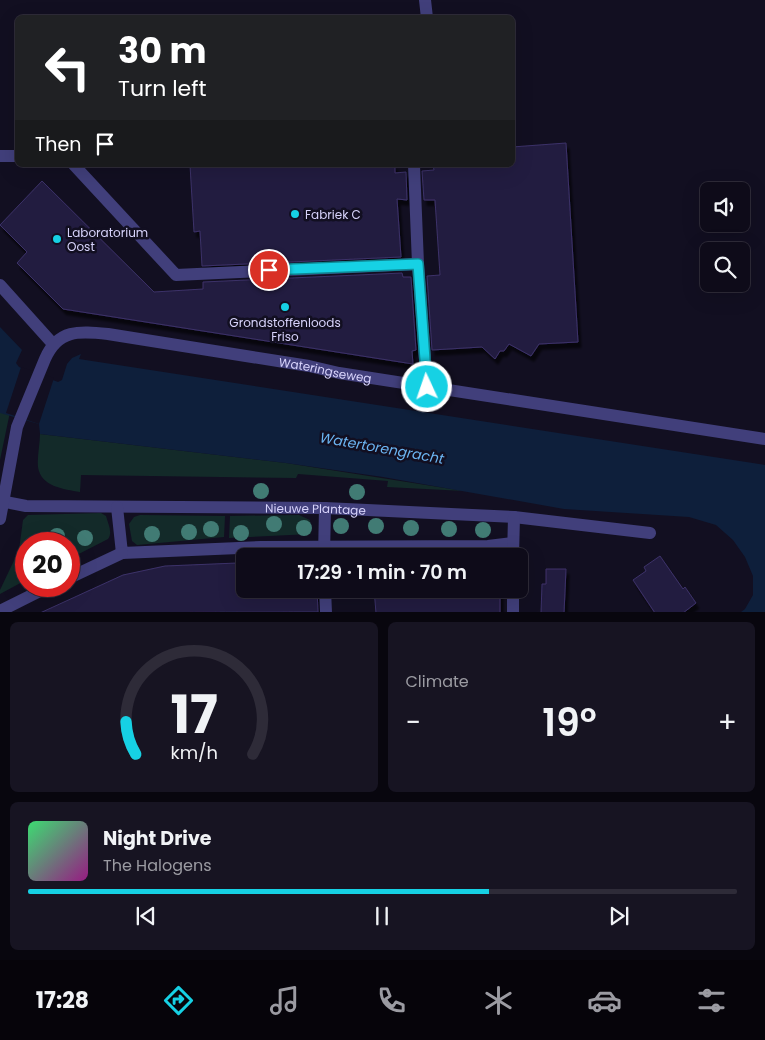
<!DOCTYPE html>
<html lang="en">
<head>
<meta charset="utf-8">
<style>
  :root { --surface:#0e0b19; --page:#171422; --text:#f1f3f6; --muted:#9b9ba2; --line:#2e2b38; --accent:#16d1e4 }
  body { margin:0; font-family:Poppins,sans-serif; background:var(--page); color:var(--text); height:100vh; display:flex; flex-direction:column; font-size:19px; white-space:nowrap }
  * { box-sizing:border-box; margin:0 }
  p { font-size:16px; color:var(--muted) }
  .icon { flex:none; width:28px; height:28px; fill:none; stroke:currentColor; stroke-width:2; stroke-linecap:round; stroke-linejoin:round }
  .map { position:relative; height:612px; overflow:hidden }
  .side { display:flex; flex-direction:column; gap:10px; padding:10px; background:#08060e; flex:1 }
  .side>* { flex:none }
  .banner { position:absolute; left:15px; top:15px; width:500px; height:152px; border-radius:8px; box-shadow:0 5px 20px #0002,0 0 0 1px var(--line); background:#202124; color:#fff; overflow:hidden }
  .fabs { position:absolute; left:700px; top:182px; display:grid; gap:10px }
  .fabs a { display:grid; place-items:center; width:50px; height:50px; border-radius:8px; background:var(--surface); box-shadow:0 5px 20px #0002,0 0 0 1px var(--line); font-size:25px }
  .speed { position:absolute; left:15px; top:532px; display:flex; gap:10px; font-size:25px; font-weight:700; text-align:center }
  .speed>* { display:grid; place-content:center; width:65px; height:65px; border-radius:50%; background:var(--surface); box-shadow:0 5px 20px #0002,0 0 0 1px var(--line); line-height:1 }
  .speed .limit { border:8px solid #d22; background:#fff; color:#111 }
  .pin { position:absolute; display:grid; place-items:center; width:42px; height:42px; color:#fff; margin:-21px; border:2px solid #fff; border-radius:50%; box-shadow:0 1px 5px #0007 }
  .me { position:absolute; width:55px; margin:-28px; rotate:357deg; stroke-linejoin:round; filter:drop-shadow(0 0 4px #0008) }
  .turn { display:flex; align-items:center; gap:18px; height:105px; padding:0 20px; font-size:22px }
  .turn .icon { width:65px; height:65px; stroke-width:2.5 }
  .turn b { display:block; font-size:35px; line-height:42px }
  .then { display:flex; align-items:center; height:48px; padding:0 20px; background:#0003; gap:10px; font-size:19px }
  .big { font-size:38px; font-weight:600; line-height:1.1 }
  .side .tile { flex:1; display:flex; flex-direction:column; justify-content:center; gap:8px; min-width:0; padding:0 18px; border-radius:8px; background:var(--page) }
  .side .dial { align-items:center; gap:0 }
  .dial svg { height:130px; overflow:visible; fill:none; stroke:var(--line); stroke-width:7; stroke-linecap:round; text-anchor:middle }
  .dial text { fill:var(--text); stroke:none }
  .song { display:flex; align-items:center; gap:15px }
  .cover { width:60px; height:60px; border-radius:8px; background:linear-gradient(135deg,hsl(140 70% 55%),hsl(310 70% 35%)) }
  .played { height:5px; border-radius:2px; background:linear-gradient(90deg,var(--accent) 65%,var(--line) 65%) }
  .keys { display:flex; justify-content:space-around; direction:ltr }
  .heat { display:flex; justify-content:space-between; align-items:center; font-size:28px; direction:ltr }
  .side .tiles { flex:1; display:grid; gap:10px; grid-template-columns:1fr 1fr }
  .tile:last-child { grid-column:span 2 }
  .trip { position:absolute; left:236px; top:548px; width:292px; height:50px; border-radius:8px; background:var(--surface); box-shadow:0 5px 20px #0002,0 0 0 1px var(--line); font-weight:600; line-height:50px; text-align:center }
  .tab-bar { display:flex; height:80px; justify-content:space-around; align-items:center; background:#06040a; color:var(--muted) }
  .tab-bar .icon { width:35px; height:35px }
  .tab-bar .current { color:var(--accent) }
  .tab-bar b { font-size:22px; color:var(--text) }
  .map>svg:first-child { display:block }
  .green { fill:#132a29 }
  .water { fill:#0e1f3b }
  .pier { fill:#120f21 }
  .building { fill:#241d40; stroke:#3c3269; filter:url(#shadow) }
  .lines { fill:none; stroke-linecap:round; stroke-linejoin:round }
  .minor { stroke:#413f7b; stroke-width:12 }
  .tree { fill:#417b74 }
  .route-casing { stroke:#0e8894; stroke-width:12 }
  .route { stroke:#16d1e4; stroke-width:9 }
  .poi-dot { fill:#16d1e4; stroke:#120f21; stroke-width:2 }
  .labels { text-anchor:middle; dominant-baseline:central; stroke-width:5; stroke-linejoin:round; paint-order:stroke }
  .poi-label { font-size:12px; fill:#d7d3fb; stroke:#120f21; text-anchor:start }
  .street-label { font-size:12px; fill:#d7d3fb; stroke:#120f21 }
  .water-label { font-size:14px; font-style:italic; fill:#6bb4f1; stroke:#120f21 }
</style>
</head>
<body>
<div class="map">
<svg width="765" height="613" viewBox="0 0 765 613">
  <defs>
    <filter id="shadow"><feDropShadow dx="3" dy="5.5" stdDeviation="1" flood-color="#0009"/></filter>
  </defs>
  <rect width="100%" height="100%" fill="#120f21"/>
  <!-- green -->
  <path class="green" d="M0,412h10l-10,48z
    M40,434l246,29 178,28 -77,-4 1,-6 -90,-7 -2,4 -215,-3 -1,17c-16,-3 -39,-5 -42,-25 -1,-10 2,-23 2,-33z
    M101,513l5,3c2,8 7,16 2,23l-39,20v-15h-43v36l-26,14v-4l19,-40 4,-30 5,-5z
    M140,515l85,1 -1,21 -87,8 -5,-4 -3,-17 5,-7z
    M299,515l11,5 1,14 -82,4 1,-22z"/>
  <!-- water -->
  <path class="water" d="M0,327l22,23 -6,13 3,4 39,15 4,-2 5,-16 5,-6 9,-4 -2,5 686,106v147h-24l4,-3 8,-14v-19l-8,-19 -12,-17 -17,-15 -27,-8 -125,-8 -181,-32 -97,-14 -246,-29 -1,-10 -39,-11z"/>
  <!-- pier -->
  <path class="pier" d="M21,367l33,11 -15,46 -33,-11z"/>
  <!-- building -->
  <path class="building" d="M566,143l12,199 -39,2 -8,12 -22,-12 -5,7h-4l-5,8 -13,-12 -50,3 -5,-74 13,-1 -5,-75h-11l-2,-29 12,-1 -1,-5h79v-18z
    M190,165h205v8l11,-1 1,28 -10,-1 4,58 -199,9 -2,-35 -6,1z
    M42,181l112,111 49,-3v-7l199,-9 1,4h8l5,73 -4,1 1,13 -350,-55 -46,-46 10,-11 -27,-27z
    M660,556l23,33 2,-2 11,16 -13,10h-28l-22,-33 13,-9 -2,-4z
    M237,563h8v26h72l1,23 -278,1 83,-38 42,-9z
    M546,569h20l-2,44h-23l1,-29h4z
    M374,589h126v24h-124z"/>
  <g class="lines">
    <!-- minor -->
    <g class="minor">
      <path d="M425,0l2,18"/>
      <path d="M0,156h18"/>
      <path d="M74,165l102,110 242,-11"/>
      <path d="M414,165l4,99 9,123"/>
      <path d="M0,285l53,59"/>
      <path id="s1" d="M0,501l26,5 299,2 189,9 136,16"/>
      <path d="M117,507l5,46 139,-6 227,-1 25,-3"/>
      <path id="s2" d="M0,519l17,-92 28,-68c13,-30 34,-28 63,-25l201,32 30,7 426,66"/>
      <path d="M324,556l1,-48"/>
      <path d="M513,556l1,-39"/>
      <path d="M69,578l53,-25"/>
      <path d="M325,589l1,24"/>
      <path d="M513,589v24"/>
      <path d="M0,611l50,-25"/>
    </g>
  </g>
  <!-- trees -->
  <g class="tree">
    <circle cx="261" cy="491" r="8"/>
    <circle cx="357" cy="492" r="8"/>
    <circle cx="274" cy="524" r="8"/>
    <circle cx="341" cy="526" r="8"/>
    <circle cx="376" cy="526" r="8"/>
    <circle cx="304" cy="528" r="8"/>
    <circle cx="411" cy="528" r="8"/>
    <circle cx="211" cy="529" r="8"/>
    <circle cx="449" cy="529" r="8"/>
    <circle cx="483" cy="530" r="8"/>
    <circle cx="189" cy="532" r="8"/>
    <circle cx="241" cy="533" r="8"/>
    <circle cx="152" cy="534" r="8"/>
    <circle cx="57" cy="536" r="8"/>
    <circle cx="85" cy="538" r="8"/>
  </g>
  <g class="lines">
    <defs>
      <path id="route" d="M269,270l149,-6 9,123"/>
    </defs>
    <!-- route casing -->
    <use href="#route" class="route-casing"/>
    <!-- route -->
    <use href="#route" class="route"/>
  </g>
  <!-- markers -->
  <g class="poi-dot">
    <circle cx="295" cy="214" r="5"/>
    <circle cx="57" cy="239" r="5"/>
    <circle cx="285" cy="307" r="5"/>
  </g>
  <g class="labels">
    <!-- poi labels -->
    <g class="poi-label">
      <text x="305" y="214">Fabriek C</text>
      <text x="67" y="232">Laboratorium<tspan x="67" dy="14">Oost</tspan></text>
      <text x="285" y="322" text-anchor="middle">Grondstoffenloods<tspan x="285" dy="14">Friso</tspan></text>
    </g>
    <!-- street labels -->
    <g class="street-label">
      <text stroke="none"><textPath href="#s2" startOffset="462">Wateringseweg</textPath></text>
      <text stroke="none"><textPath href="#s1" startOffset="316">Nieuwe Plantage</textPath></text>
    </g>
    <!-- water labels -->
    <g class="water-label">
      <text transform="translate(382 448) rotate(10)">Watertorengracht</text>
    </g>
  </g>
</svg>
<div class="fabs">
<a><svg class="icon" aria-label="sound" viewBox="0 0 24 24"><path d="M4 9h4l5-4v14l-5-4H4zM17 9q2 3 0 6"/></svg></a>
<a><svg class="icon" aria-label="search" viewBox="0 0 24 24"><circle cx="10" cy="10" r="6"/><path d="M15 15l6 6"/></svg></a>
</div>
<div class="speed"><div class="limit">20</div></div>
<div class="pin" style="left:269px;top:270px;background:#d93025"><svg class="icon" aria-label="arrive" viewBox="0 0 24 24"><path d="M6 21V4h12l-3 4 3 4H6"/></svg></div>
<svg class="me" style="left:427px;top:387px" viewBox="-20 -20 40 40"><circle r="17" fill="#16d1e4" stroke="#fff" stroke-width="3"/><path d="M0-11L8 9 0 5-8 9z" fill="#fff"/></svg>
<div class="trip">17:29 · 1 min · 70 m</div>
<div class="banner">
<div class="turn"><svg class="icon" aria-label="left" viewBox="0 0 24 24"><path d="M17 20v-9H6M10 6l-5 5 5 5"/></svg><div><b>30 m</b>Turn left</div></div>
<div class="then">Then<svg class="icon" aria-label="arrive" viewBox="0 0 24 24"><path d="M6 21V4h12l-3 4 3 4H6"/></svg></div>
</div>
</div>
<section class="side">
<div class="tiles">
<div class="tile dial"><svg viewBox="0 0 100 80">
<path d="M14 69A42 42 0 1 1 86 69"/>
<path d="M14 69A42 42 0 0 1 8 49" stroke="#16d1e4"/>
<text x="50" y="56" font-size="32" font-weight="700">17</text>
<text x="50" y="72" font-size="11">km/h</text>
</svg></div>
<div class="tile"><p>Climate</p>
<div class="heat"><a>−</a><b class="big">19°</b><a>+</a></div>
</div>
<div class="tile">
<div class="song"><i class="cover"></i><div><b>Night Drive</b><p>The Halogens</p></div></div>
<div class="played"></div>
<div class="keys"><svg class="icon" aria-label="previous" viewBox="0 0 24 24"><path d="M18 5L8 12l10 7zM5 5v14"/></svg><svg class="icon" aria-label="pause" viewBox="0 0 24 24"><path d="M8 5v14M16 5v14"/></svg><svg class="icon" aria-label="next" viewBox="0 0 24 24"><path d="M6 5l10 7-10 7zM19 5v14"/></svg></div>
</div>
</div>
</section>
<nav class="tab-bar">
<b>17:28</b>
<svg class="icon current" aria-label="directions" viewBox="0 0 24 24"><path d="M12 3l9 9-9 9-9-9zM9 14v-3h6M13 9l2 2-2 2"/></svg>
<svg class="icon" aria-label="music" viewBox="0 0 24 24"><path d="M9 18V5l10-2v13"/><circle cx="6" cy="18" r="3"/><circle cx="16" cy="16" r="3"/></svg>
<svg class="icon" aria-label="phone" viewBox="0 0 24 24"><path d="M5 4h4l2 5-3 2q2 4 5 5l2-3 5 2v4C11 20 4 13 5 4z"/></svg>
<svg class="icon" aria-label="climate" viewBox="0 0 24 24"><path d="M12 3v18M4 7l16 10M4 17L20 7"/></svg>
<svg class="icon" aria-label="car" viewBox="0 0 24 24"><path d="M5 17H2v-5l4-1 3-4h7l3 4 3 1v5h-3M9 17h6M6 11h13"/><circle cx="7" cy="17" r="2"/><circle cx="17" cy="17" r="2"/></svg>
<svg class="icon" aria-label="filters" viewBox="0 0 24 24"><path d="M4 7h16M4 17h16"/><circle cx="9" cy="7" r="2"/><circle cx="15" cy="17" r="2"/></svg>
</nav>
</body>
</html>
